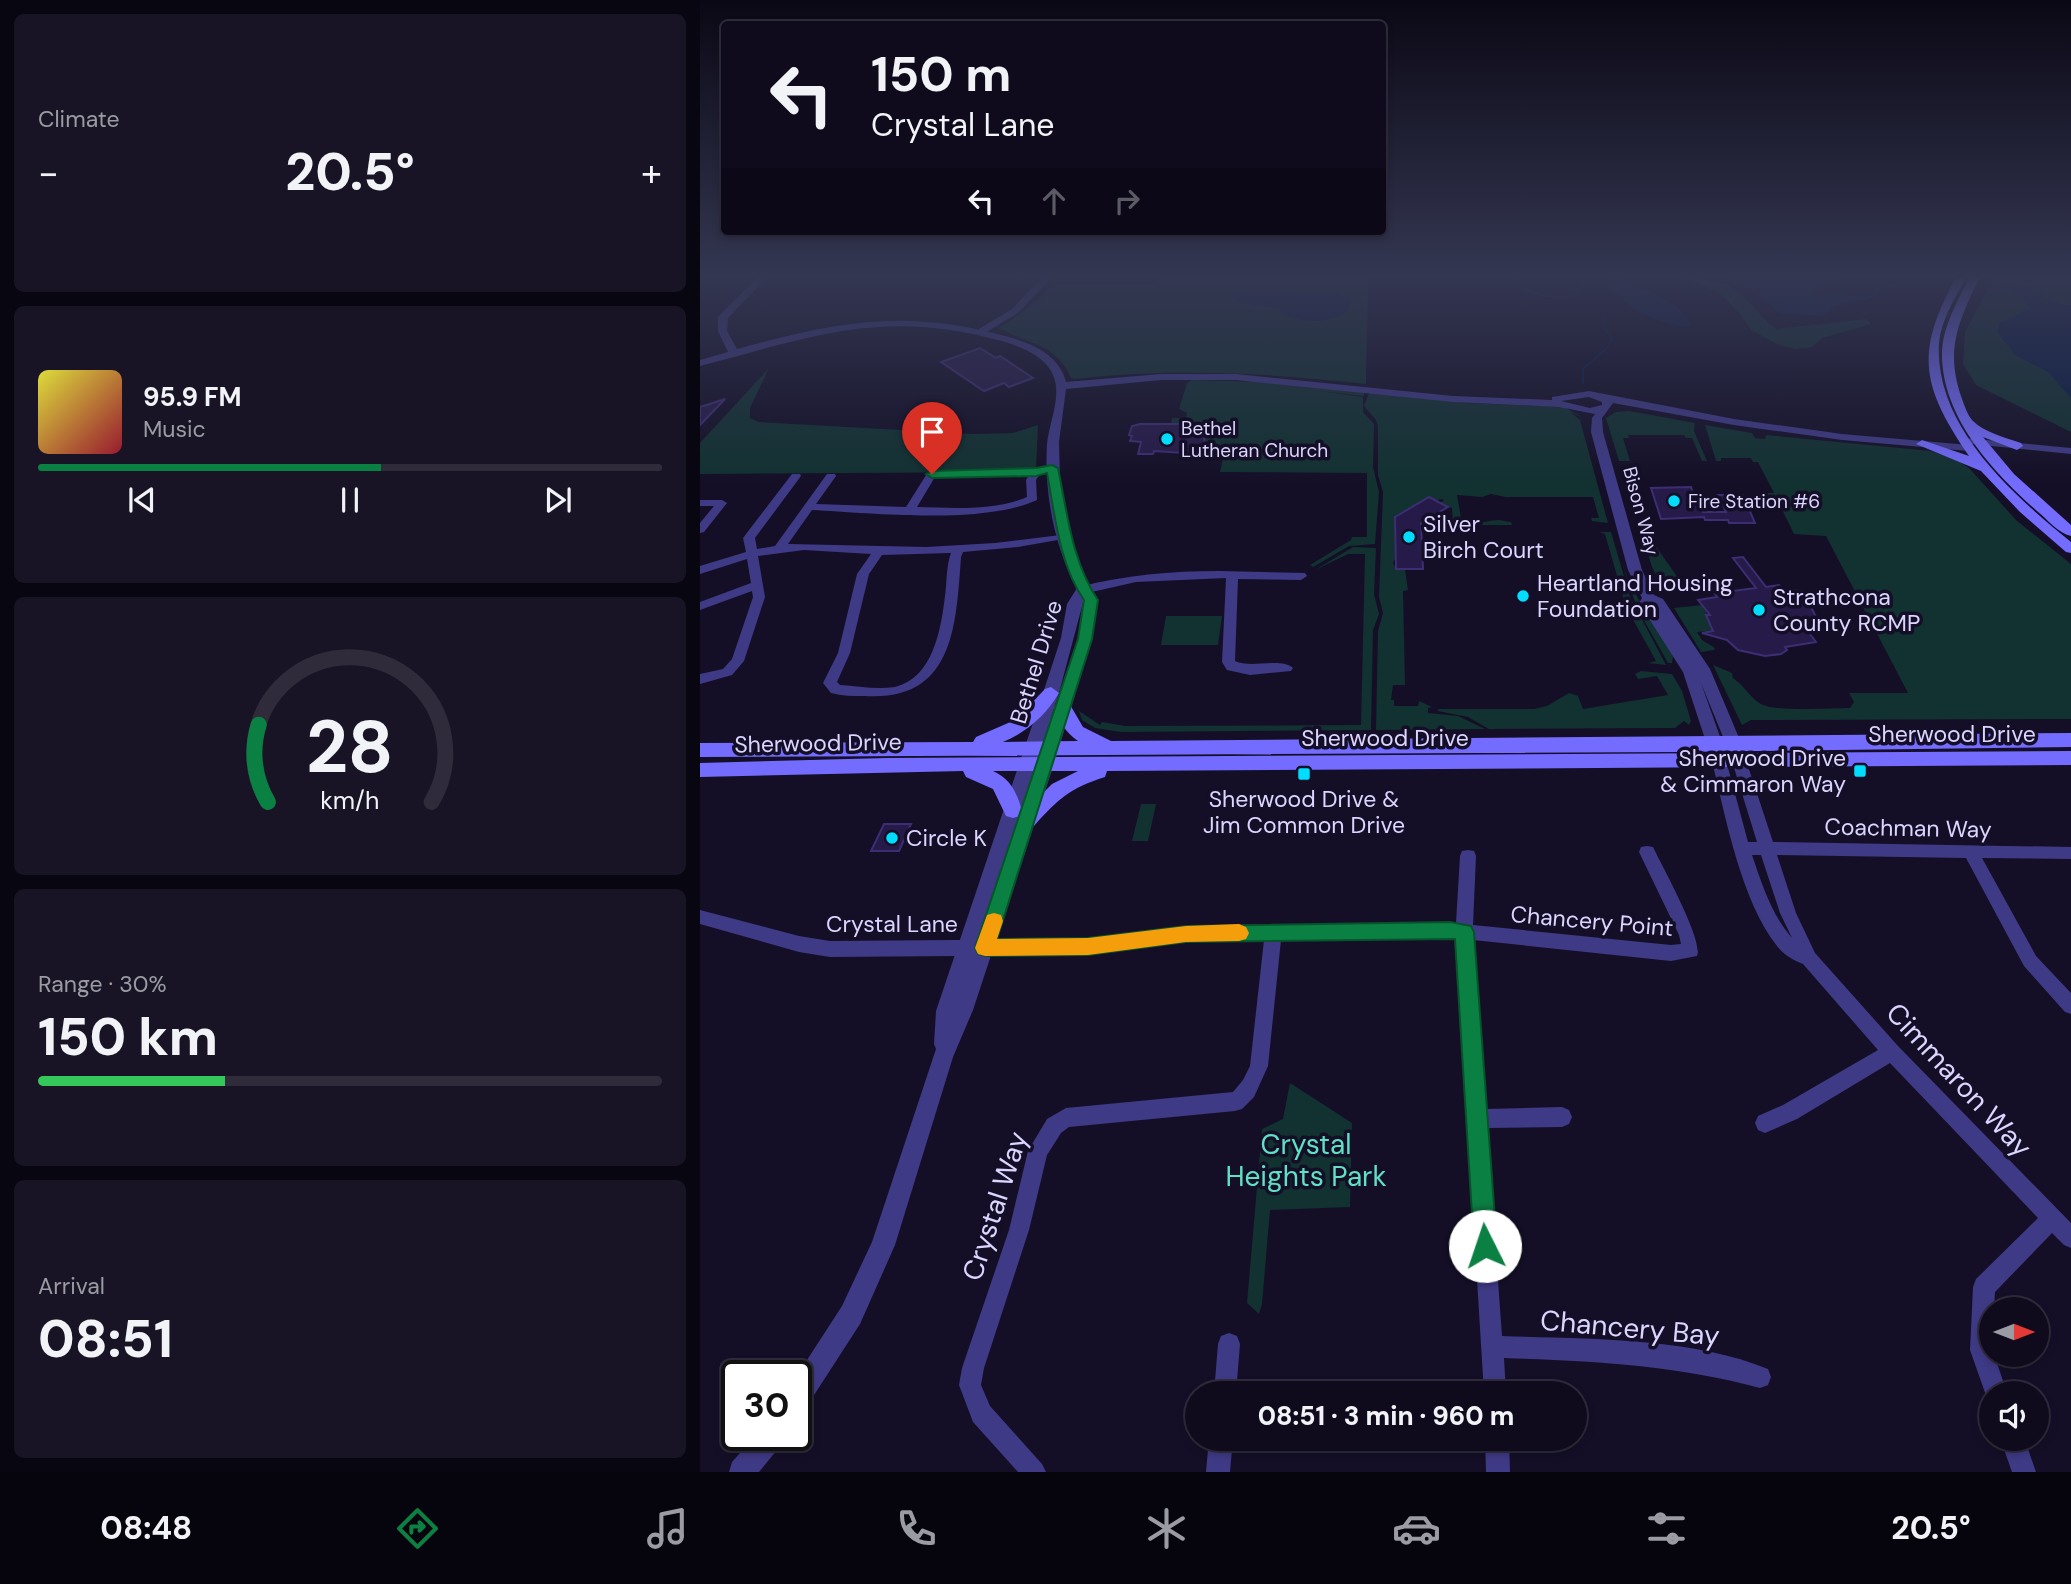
<!DOCTYPE html>
<html lang="en">
<head>
<meta charset="utf-8">
<style>
  :root { --surface:#0f0b1d; --page:#181426; --text:#f1f3f6; --muted:#9b9ba4; --line:#2f2b3b; --accent:#0b8043 }
  body { margin:0; font-family:"DM Sans",sans-serif; background:var(--page); color:var(--text); height:100vh; display:flex; flex-direction:column; font-size:26px; white-space:nowrap }
  * { box-sizing:border-box; margin:0 }
  p { font-size:23px; color:var(--muted) }
  .icon { flex:none; width:38px; height:38px; fill:none; stroke:currentColor; stroke-width:2; stroke-linecap:round; stroke-linejoin:round }
  .map { position:relative; flex:1; overflow:hidden }
  .sheet { display:flex; flex-direction:column; gap:14px; padding:14px; background:#080610; width:700px }
  .sheet>* { flex:none }
  .banner { position:absolute; left:21px; top:21px; width:665px; height:214px; border-radius:7px; box-shadow:0 4px 10px #0003,0 0 0 2px var(--line); background:#0f0b1d; color:var(--text); overflow:hidden }
  .needle { width:46px; rotate:90deg }
  .tools { position:absolute; left:1279px; top:1297px; display:grid; gap:14px }
  .tools a { display:grid; place-items:center; width:70px; height:70px; border-radius:50%; background:var(--surface); box-shadow:0 4px 10px #0003,0 0 0 2px var(--line); font-size:35px }
  .speed { position:absolute; left:21px; top:1360px; display:flex; gap:14px; font-size:35px; font-weight:700; text-align:center }
  .speed>* { display:grid; place-content:center; width:91px; height:91px; border-radius:50%; background:var(--surface); box-shadow:0 4px 10px #0003,0 0 0 2px var(--line); line-height:1 }
  .speed .limit { border:4px solid #111; border-radius:10px; background:#fff; color:#111 }
  .pin { position:absolute; display:grid; place-items:center; width:60px; height:60px; color:#fff; margin:-72px -30px; border-radius:50% 50% 50% 0; rotate:-45deg; box-shadow:0 0 7px #0007 }
  .pin .icon { rotate:45deg }
  .me { position:absolute; width:77px; margin:-38px; rotate:356deg; stroke-linejoin:round; filter:drop-shadow(0 0 5px #0008) }
  .turn { display:flex; align-items:center; gap:24px; height:147px; padding:0 35px; font-size:32px }
  .turn .icon { width:91px; height:91px; stroke-width:2.5 }
  .turn b { display:block; font-size:49px; line-height:60px }
  .lanes { display:flex; align-items:center; height:66px; padding:0 35px; background:#0003; justify-content:center; gap:35px; direction:ltr }
  .lanes .off { opacity:.35 }
  .big { font-size:52px; font-weight:800; line-height:1.1 }
  .sheet .tile { flex:1; display:flex; flex-direction:column; justify-content:center; gap:10px; min-width:0; padding:0 24px; border-radius:10px; background:var(--page) }
  .sheet .dial { align-items:center; gap:0 }
  .dial svg { height:182px; overflow:visible; fill:none; stroke:var(--line); stroke-width:7; stroke-linecap:round; text-anchor:middle }
  .dial text { fill:var(--text); stroke:none }
  .song { display:flex; align-items:center; gap:21px }
  .cover { width:84px; height:84px; border-radius:10px; background:linear-gradient(135deg,hsl(60 70% 55%),hsl(350 70% 35%)) }
  .played { height:7px; border-radius:4px; background:linear-gradient(90deg,var(--accent) 55%,var(--line) 55%) }
  .keys { display:flex; justify-content:space-around; direction:ltr }
  .heat { display:flex; justify-content:space-between; align-items:center; font-size:38px; direction:ltr }
  .charge { height:10px; border-radius:5px; background:linear-gradient(90deg,#34c759 30%,var(--line) 0) }
  .trip { position:absolute; left:485px; top:1381px; width:402px; height:70px; border-radius:35px; background:var(--surface); box-shadow:0 4px 10px #0003,0 0 0 2px var(--line); font-weight:800; line-height:70px; text-align:center }
  .tab-bar { display:flex; height:112px; justify-content:space-around; align-items:center; background:#06040c; color:var(--muted) }
  .tab-bar .icon { width:49px; height:49px }
  .tab-bar .selected { color:var(--accent) }
  .tab-bar b { font-size:32px; color:var(--text) }
  main { display:flex; flex:1; min-height:0 }
  .map>svg:first-child { display:block }
  .green { fill:#123131 }
  .water { fill:#0a1d45 }
  .lines { fill:none; stroke-linecap:round; stroke-linejoin:round }
  .stream { stroke:#0a1d45; stroke-width:2 }
  .building { fill:#261b48; stroke:#3d2d74; stroke-width:2 }
  .minor { fill:#3f3a86; fill-rule:evenodd }
  .tertiary { fill:#3f3a86; fill-rule:evenodd }
  .secondary { fill:#746cff; fill-rule:evenodd }
  .route { fill:#0b8043; stroke:#07532c; stroke-width:2 }
  .slow { fill:#f59e0b }
  .poi-dot { fill:#01ddff; stroke:#140f27; stroke-width:2.5 }
  .labels { text-anchor:middle; dominant-baseline:central; stroke-width:7; stroke-linejoin:round; paint-order:stroke }
  .far-poi-label { font-size:19px; fill:#dbd5ff; stroke:#140f27; text-anchor:start }
  .far-street-label { font-size:19px; fill:#dbd5ff; stroke:#140f27 }
  .poi-label { font-size:23px; fill:#dbd5ff; stroke:#140f27; text-anchor:start }
  .street-label { font-size:23px; fill:#dbd5ff; stroke:#140f27 }
  .near-street-label { font-size:28px; fill:#dbd5ff; stroke:#140f27 }
  .near-park-label { font-size:28px; fill:#5fe1c5; stroke:#140f27 }
</style>
</head>
<body>
<main>
<section class="sheet">
<div class="tile"><p>Climate</p>
<div class="heat"><a>−</a><b class="big">20.5°</b><a>+</a></div>
</div>
<div class="tile">
<div class="song"><i class="cover"></i><div><b>95.9 FM</b><p>Music</p></div></div>
<div class="played"></div>
<div class="keys"><svg class="icon" aria-label="previous" viewBox="0 0 24 24"><path d="M18 5L8 12l10 7zM5 5v14"/></svg><svg class="icon" aria-label="pause" viewBox="0 0 24 24"><path d="M8 5v14M16 5v14"/></svg><svg class="icon" aria-label="next" viewBox="0 0 24 24"><path d="M6 5l10 7-10 7zM19 5v14"/></svg></div>
</div>
<div class="tile dial"><svg viewBox="0 0 100 80">
<path d="M14 69A42 42 0 1 1 86 69"/>
<path d="M14 69A42 42 0 0 1 10 35" stroke="#0b8043"/>
<text x="50" y="56" font-size="32" font-weight="700">28</text>
<text x="50" y="72" font-size="11">km/h</text>
</svg></div>
<div class="tile"><p>Range · 30%</p><b class="big">150 km</b><div class="charge"></div></div>
<div class="tile"><p>Arrival</p><b class="big">08:51</b></div>
</section>
<div class="map">
<svg width="1371" height="1472" viewBox="0 0 1371 1472">
  <rect width="100%" height="100%" fill="#140f27"/>
  <!-- green -->
  <path class="green" d="M458,278h210l-2,106c-101,-11 -190,-16 -292,-5l-3,-1c-14,-34 -44,-34 -72,-50l32,-22 22,-21h102z
    M980,278c18,0 46,3 60,15 13,11 22,26 36,36l91,-10 4,5 -49,14 -10,9 -17,2 -16,-4 -28,-15 -10,-15 -19,-20 -22,-11z
    M1294,278h77v154l-95,-47 -13,-21 2,-32z
    M69,368l-19,40v10l8,4 215,12 40,-1 25,-8 -2,45 -11,2 -325,2v-31z
    M492,380l70,2 102,10v4l-45,-5 44,6v15l11,12 -1,43 6,25 -4,52 -26,2 -36,21 -3,-2 41,-25 1,-3h15v-64l-147,-1 4,-18h-23l4,-22h-23l2,-8h-13l1,-6h14l1,-5 -8,-4 8,-26z
    M669,393l98,10 97,4 19,11 -13,-6 10,8 28,103 -16,-2 -1,-3h8l-6,-21h-87l-15,-3 -9,3 -25,-2 4,23c13,8 24,3 37,2 4,0 8,2 13,2l1,3h-59l-1,-17 -12,-5 4,-3 -3,-1 -5,2 -7,-4 -34,20 1,40 -3,6 3,6h9l3,21 -5,1 2,94h-12l-2,15h3v6h24l1,-5 13,6 -4,1v5l30,3 27,13 -109,1 2,-99 5,-18 -4,-16 4,-105 -5,-17v-49l-2,-6 -12,-14z
    M929,411l66,12 -1,8 13,30h-5l-10,-23h-6l-2,-3h-56l1,3h-6l7,23h-11l-13,-43 10,-6z
    M1005,425l47,8 3,5 10,1 1,-4 165,16 25,8 14,10 46,51 55,44v155l-320,1 -9,5 -29,-60 19,8 1,5c11,7 17,20 28,26 13,8 71,4 89,4l4,-6 -5,-9h59l-82,-157 -32,-2 -19,-39 -2,1 2,5 -12,1 -1,-3h7l-2,-6h7l-16,-31h-5l-2,-4h-30v3h-5z
    M950,530l5,15 28,40 -21,1 -10,-19 -11,-36z
    M899,532h12l19,65 36,68 -18,-2 8,-2 -30,-54 -21,-73z
    M653,547l23,1 -2,46 5,20 -6,16 -2,100 -250,2 -26,-4 -13,-8 -3,-9 21,14 2,-3 23,4 236,-1 4,-171h-17l-33,16z
    M921,560l9,25 43,71 -1,7h-4l-31,-55z
    M1002,605l14,25 -19,2 5,8 13,8 -1,2 -13,2 -27,-44z
    M466,616h56l-4,29h-57z
    M941,671l31,3 10,17 9,30 -2,4 -5,-4 -9,7h-11l-175,1 -21,-12 -30,-6v-2h96l13,-3 22,-13 9,3 5,13 85,-14 -11,-19 -19,3 -3,-5z
    M441,804h15l-8,37h-16z
    M590,1083l62,40 -2,84 -80,3 -8,94 -3,10 -12,-11 15,-174 21,-10z"/>
  <!-- water -->
  <path class="water" d="M903,278h21l17,13 6,-2 29,17 16,18 -5,4c-41,-9 -58,-17 -84,-50z
    M1021,278h125l-10,1 -4,5 -17,2 -2,3 4,6 42,1 7,4h-17v2l-17,5 -1,4 -10,5 -41,-3 -30,-25z
    M1312,283c26,-1 33,24 59,22v93l-23,-26 -33,-17 -18,-23 3,-9 31,-15 -21,-20z
    M553,290l84,3 14,6c1,26 -56,27 -71,12l2,-2 -44,-7 -9,-9z"/>
  <g class="lines">
    <!-- stream -->
    <path class="stream" d="M812,278c15,18 42,22 64,17l9,-16
      M1288,295l9,1 6,-14 13,1
      M1163,298l11,-2 5,-8 39,-7 19,5
      M883,383v-14l25,-22 4,-9 -8,-11v-8"/>
  </g>
  <!-- building -->
  <path class="building" d="M280,348l16,10 4,-2 33,22 -24,9 -5,-4 -20,8 -43,-29z
    M25,399l-25,26v-18z
    M440,424h44l-2,8h24l-5,22 -47,-3 -1,3h-15l3,-12 -11,-1 2,-5 -3,-1 3,-9z
    M991,487l6,18h4l2,7h23l-8,-17h25l12,28h-26l-1,-3h-23l-1,-3 -43,2 -10,-31z
    M729,497l19,10 -27,16 2,46h-27l-1,-52z
    M1043,557l23,30 13,-2 4,5 20,1 18,36 -15,2 10,13 -31,5 2,3 -6,4 -16,2 -27,-6 -11,-10 -25,-7 11,-2 -7,-16h4l-12,-15 19,-3 -6,-8 10,-1 4,4 31,-4 -23,-30z
    M184,824h27l-12,27h-28z"/>
  <g class="lines">
    <!-- minor -->
    <path class="minor" d="M342,278h9l-33,35 -33,20h-6v-4l33,-20z
      M1266,438l105,10v6l-109,-11v-4z
      M352,465l4,1v4l-16,4 -4,6 1,20c-54,25 -165,13 -225,10l-24,34 138,3 69,-4 74,-9v4l-51,9 -55,5 -2,5c-5,69 -7,145 -97,139 -11,0 -22,0 -33,-3l-8,-10 15,-30 19,-79 14,-20 -67,-4 -46,6 7,41 -21,64 -12,14 -32,9v-10l23,-5 9,-10 21,-62 -1,-6 -52,19v-8l51,-19 -4,-24 -47,15v-8l46,-14 -3,-14 49,-64h8l1,2 -46,62 2,11 18,-3 52,-72h8l1,2 -20,28 90,3 22,-35 108,-3zM329,475l-3,5 1,17c-32,14 -75,11 -110,10l18,-30zM249,553h2c-5,13 -4,30 -6,43 -4,33 -12,82 -50,91 -18,3 -38,-1 -55,-2l-3,-3 13,-29 19,-79 13,-19z
      M0,500h22l5,3 -23,29 -4,1v-10l14,-17h-14z
      M519,571l86,2 2,3 -6,4 -63,-1 -3,82c16,8 46,-4 58,7l-2,3 -41,4 -23,-5 -5,-8 4,-84 -90,4 -53,12 -6,-4 2,-3c46,-12 92,-16 140,-16z
      M1034,740l5,1 2,4 32,97 298,5v12l-89,-1 54,98 35,37v21l-6,-2 -41,-46 -58,-108 -189,-3 19,58 19,40 83,93 173,177v25l-7,-3 -12,-12 -57,59 -1,17h-2v45h2l13,39h-15v10l-4,-2 -18,-51 3,-63 3,-8 62,-61 -148,-155 -93,56 -32,14 -7,-3 -3,-7 3,-7 25,-11 95,-55 -75,-86c-10,-4 -19,-9 -26,-18 -38,-48 -53,-138 -68,-197l2,-4h10l2,4 25,93h9l-30,-97 2,-4zM1052,855h9l19,58 12,25c-21,-24 -30,-54 -40,-83z
      M947,846l6,1c9,19 51,94 44,109l-26,5 -198,-21 12,169 77,-2 7,3 3,7 -3,7 -7,3 -75,1 15,208c83,3 189,1 266,33l3,8 -3,8 -8,3c-84,-23 -169,-27 -256,-30l2,35h-22l-28,-455 -175,2 -13,126 -14,31 -12,12 -7,2 -166,16 -8,6 -14,22 -18,75 -45,138 -3,17 9,21 52,58 4,8h-28l-45,-50 -14,-37 3,-17 47,-138 19,-79 19,-32 19,-11 167,-16 10,-12 7,-14 14,-126 -78,1 -98,14 -258,2 -31,-5 -99,-28v-14l99,26 31,5 258,-2 98,-12 270,-4 4,-67 2,-5 6,-1 6,1 2,5 -3,69 198,20 10,-1 -2,-9 -40,-83 2,-5z
      M529,1333l8,3 3,8 -4,49h-22l4,-49 3,-8z
      M509,1438h24l-3,34h-24z
      M785,1438h24l1,34h-24z
      M1300,1438h24l12,34h-24z"/>
    <!-- tertiary -->
    <path class="tertiary" d="M57,278h9l-38,40 -1,13 10,18c98,-27 168,-41 268,-13 26,7 54,18 61,46l95,-8h75l217,22 99,4v-3l37,-6 145,28 108,15 127,11 6,3 -6,3 -127,-11 -108,-15 -121,-22 -11,15 1,14 39,138 12,25 9,4 47,70 32,76 -2,4h-12l-27,-66 22,62 -2,4h-12l-2,-4 -24,-73 -44,-69 3,-5 -14,-28 -37,-138 1,-14 3,-4 -36,-7 -106,-5 -217,-22h-75l-95,9 -7,53 1,38 13,66 15,38 10,16 -6,39 -38,125 -81,246 -20,47 -58,188 -35,79 -55,85 -9,4v-36l46,-71 30,-64 64,-193 -2,-5 2,-33 107,-318 18,-55 6,-34 10,-16c-23,-41 -33,-97 -30,-144 2,-20 11,-39 9,-58 -3,-27 -31,-38 -54,-45 -119,-33 -188,-5 -302,25v-6l28,-8 -10,-21v-14zM889,397l13,5v3l-12,3 -29,-7zM384,599l-6,40 -75,226 56,-172z
      M56,1435h30l-4,9 -23,28h-30l3,-10z"/>
    <!-- secondary -->
    <path class="secondary" d="M1256,278h10c-11,20 -25,42 -27,65 -5,83 73,151 132,199v11l-5,-1 -46,-40 -39,-41 -65,-27 6,-4 47,16c-47,-69 -55,-103 -13,-178z
      M1269,278h10c-20,43 -34,71 -18,118 3,8 6,19 12,25 11,11 33,17 48,22l2,3 -6,4 -34,-13 31,37 57,51v11c-13,-3 -24,-17 -34,-25 -45,-40 -95,-94 -95,-157 0,-27 16,-53 27,-76z
      M351,687l8,6c-13,22 -32,39 -56,49l75,-1c-12,-8 -19,-20 -24,-34l9,-6 6,2 14,24 28,14 960,-8v14l-391,5 -980,5v-14l273,-1 3,-5 39,-17 30,-31z
      M1371,751v14l-964,6 -2,6c-35,11 -47,22 -71,49l-7,3 -7,-3 -2,-5 2,-5 32,-32 26,-13h-85c18,8 24,22 29,40l-2,5 -7,2 -7,-2 -13,-27 -27,-12 -3,-6 -263,6v-14l187,-5z"/>
  </g>
  <!-- sky -->
  <linearGradient id="sky" x2="0" y2="1"><stop stop-color="#0b0815"/><stop offset="0.57" stop-color="#343752"/><stop offset="1" stop-color="#343752" stop-opacity="0"/></linearGradient>
  <rect width="1371" height="484" fill="url(#sky)"/>
  <!-- route -->
  <path class="route" d="M352,465l6,3c9,44 14,94 40,132l-6,39 -95,300 91,-1 98,-12 264,-4 21,4 3,6 23,314 -3,8 -9,4 -8,-4 -3,-8 -19,-307 -269,3 -98,13 -103,1 -7,-2 -3,-6 103,-309 6,-39c-25,-36 -29,-85 -37,-127l-11,3 -104,2 -6,-4 6,-3 104,-3z"/>
  <!-- slow -->
  <path class="slow" d="M294,913l7,2 2,6 -6,18 91,-1 98,-12 53,-2 7,3 3,6 -3,6 -7,2 -53,1 -98,13 -103,1 -7,-2 -3,-6 12,-33z"/>
  <!-- markers -->
  <g class="poi-dot">
    <circle cx="467" cy="439" r="7"/>
    <circle cx="974" cy="501" r="7"/>
    <circle cx="709" cy="537" r="7"/>
    <circle cx="823" cy="596" r="7"/>
    <circle cx="1059" cy="610" r="7"/>
    <rect x="1153" y="764" width="14" height="14" rx="3.5"/>
    <rect x="597" y="767" width="14" height="14" rx="3.5"/>
    <circle cx="192" cy="838" r="7"/>
  </g>
  <g class="labels">
    <!-- far-poi labels -->
    <g class="far-poi-label">
      <text x="481" y="428">Bethel<tspan x="481" dy="22">Lutheran Church</tspan></text>
      <text x="988" y="501">Fire Station #6</text>
    </g>
    <!-- far-street labels -->
    <g class="far-street-label">
      <text transform="translate(941 511) rotate(75)">Bison Way</text>
    </g>
    <!-- poi labels -->
    <g class="poi-label">
      <text x="723" y="524">Silver<tspan x="723" dy="26">Birch Court</tspan></text>
      <text x="837" y="583">Heartland Housing<tspan x="837" dy="26">Foundation</tspan></text>
      <text x="1073" y="597">Strathcona<tspan x="1073" dy="26">County RCMP</tspan></text>
      <text x="1146" y="758" text-anchor="end">Sherwood Drive<tspan x="1146" dy="26">&amp; Cimmaron Way</tspan></text>
      <text x="604" y="799" text-anchor="middle">Sherwood Drive &amp;<tspan x="604" dy="26">Jim Common Drive</tspan></text>
      <text x="206" y="838">Circle K</text>
    </g>
    <!-- street labels -->
    <g class="street-label">
      <text transform="translate(336 662) rotate(-73)">Bethel Drive</text>
      <text x="1252" y="734">Sherwood Drive</text>
      <text x="685" y="738">Sherwood Drive</text>
      <text transform="translate(118 743) rotate(-1)">Sherwood Drive</text>
      <text transform="translate(1208 828) rotate(1)">Coachman Way</text>
      <text transform="translate(892 921) rotate(5)">Chancery Point</text>
      <text x="192" y="924">Crystal Lane</text>
    </g>
    <!-- near-street labels -->
    <g class="near-street-label">
      <text transform="translate(1259 1080) rotate(47)">Cimmaron Way</text>
      <text transform="translate(295 1206) rotate(-72)">Crystal Way</text>
      <text transform="translate(930 1328) rotate(5)">Chancery Bay</text>
    </g>
    <!-- near-park labels -->
    <g class="near-park-label">
      <text x="606" y="1144">Crystal<tspan x="606" dy="32">Heights Park</tspan></text>
    </g>
  </g>
</svg>
<div class="tools">
<a><svg class="needle" viewBox="-14 -14 28 28"><path d="M0-13l5 13h-10z" fill="#e53935"/><path d="M0 13l5-13h-10z" fill="#9b9ba4"/></svg></a>
<a><svg class="icon" aria-label="sound" viewBox="0 0 24 24"><path d="M4 9h4l5-4v14l-5-4H4zM17 9q2 3 0 6"/></svg></a>
</div>
<div class="speed"><div class="limit">30</div></div>
<div class="pin" style="left:232px;top:474px;background:#d93025"><svg class="icon" aria-label="arrive" viewBox="0 0 24 24"><path d="M6 21V4h12l-3 4 3 4H6"/></svg></div>
<svg class="me" style="left:785px;top:1246px" viewBox="-20 -20 40 40"><circle r="19" fill="#fff"/><path d="M0-13L10 11 0 6-10 11z" fill="#0b8043"/></svg>
<div class="trip">08:51 · 3 min · 960 m</div>
<div class="banner">
<div class="turn"><svg class="icon" aria-label="left" viewBox="0 0 24 24"><path d="M17 20v-9H6M10 6l-5 5 5 5"/></svg><div><b>150 m</b>Crystal Lane</div></div>
<div class="lanes"><svg class="icon" aria-label="left" viewBox="0 0 24 24"><path d="M17 20v-9H6M10 6l-5 5 5 5"/></svg><svg class="icon off" aria-label="ahead" viewBox="0 0 24 24"><path d="M12 20V5M6 11l6-6 6 6"/></svg><svg class="icon off" aria-label="right" viewBox="0 0 24 24"><path d="M7 20v-9h11M14 6l5 5-5 5"/></svg></div>
</div>
</div>
</main>
<nav class="tab-bar">
<b>08:48</b>
<svg class="icon selected" aria-label="directions" viewBox="0 0 24 24"><path d="M12 3l9 9-9 9-9-9zM9 14v-3h6M13 9l2 2-2 2"/></svg>
<svg class="icon" aria-label="music" viewBox="0 0 24 24"><path d="M9 18V5l10-2v13"/><circle cx="6" cy="18" r="3"/><circle cx="16" cy="16" r="3"/></svg>
<svg class="icon" aria-label="phone" viewBox="0 0 24 24"><path d="M5 4h4l2 5-3 2q2 4 5 5l2-3 5 2v4C11 20 4 13 5 4z"/></svg>
<svg class="icon" aria-label="climate" viewBox="0 0 24 24"><path d="M12 3v18M4 7l16 10M4 17L20 7"/></svg>
<svg class="icon" aria-label="car" viewBox="0 0 24 24"><path d="M5 17H2v-5l4-1 3-4h7l3 4 3 1v5h-3M9 17h6M6 11h13"/><circle cx="7" cy="17" r="2"/><circle cx="17" cy="17" r="2"/></svg>
<svg class="icon" aria-label="filters" viewBox="0 0 24 24"><path d="M4 7h16M4 17h16"/><circle cx="9" cy="7" r="2"/><circle cx="15" cy="17" r="2"/></svg>
<b>20.5°</b>
</nav>
</body>
</html>
